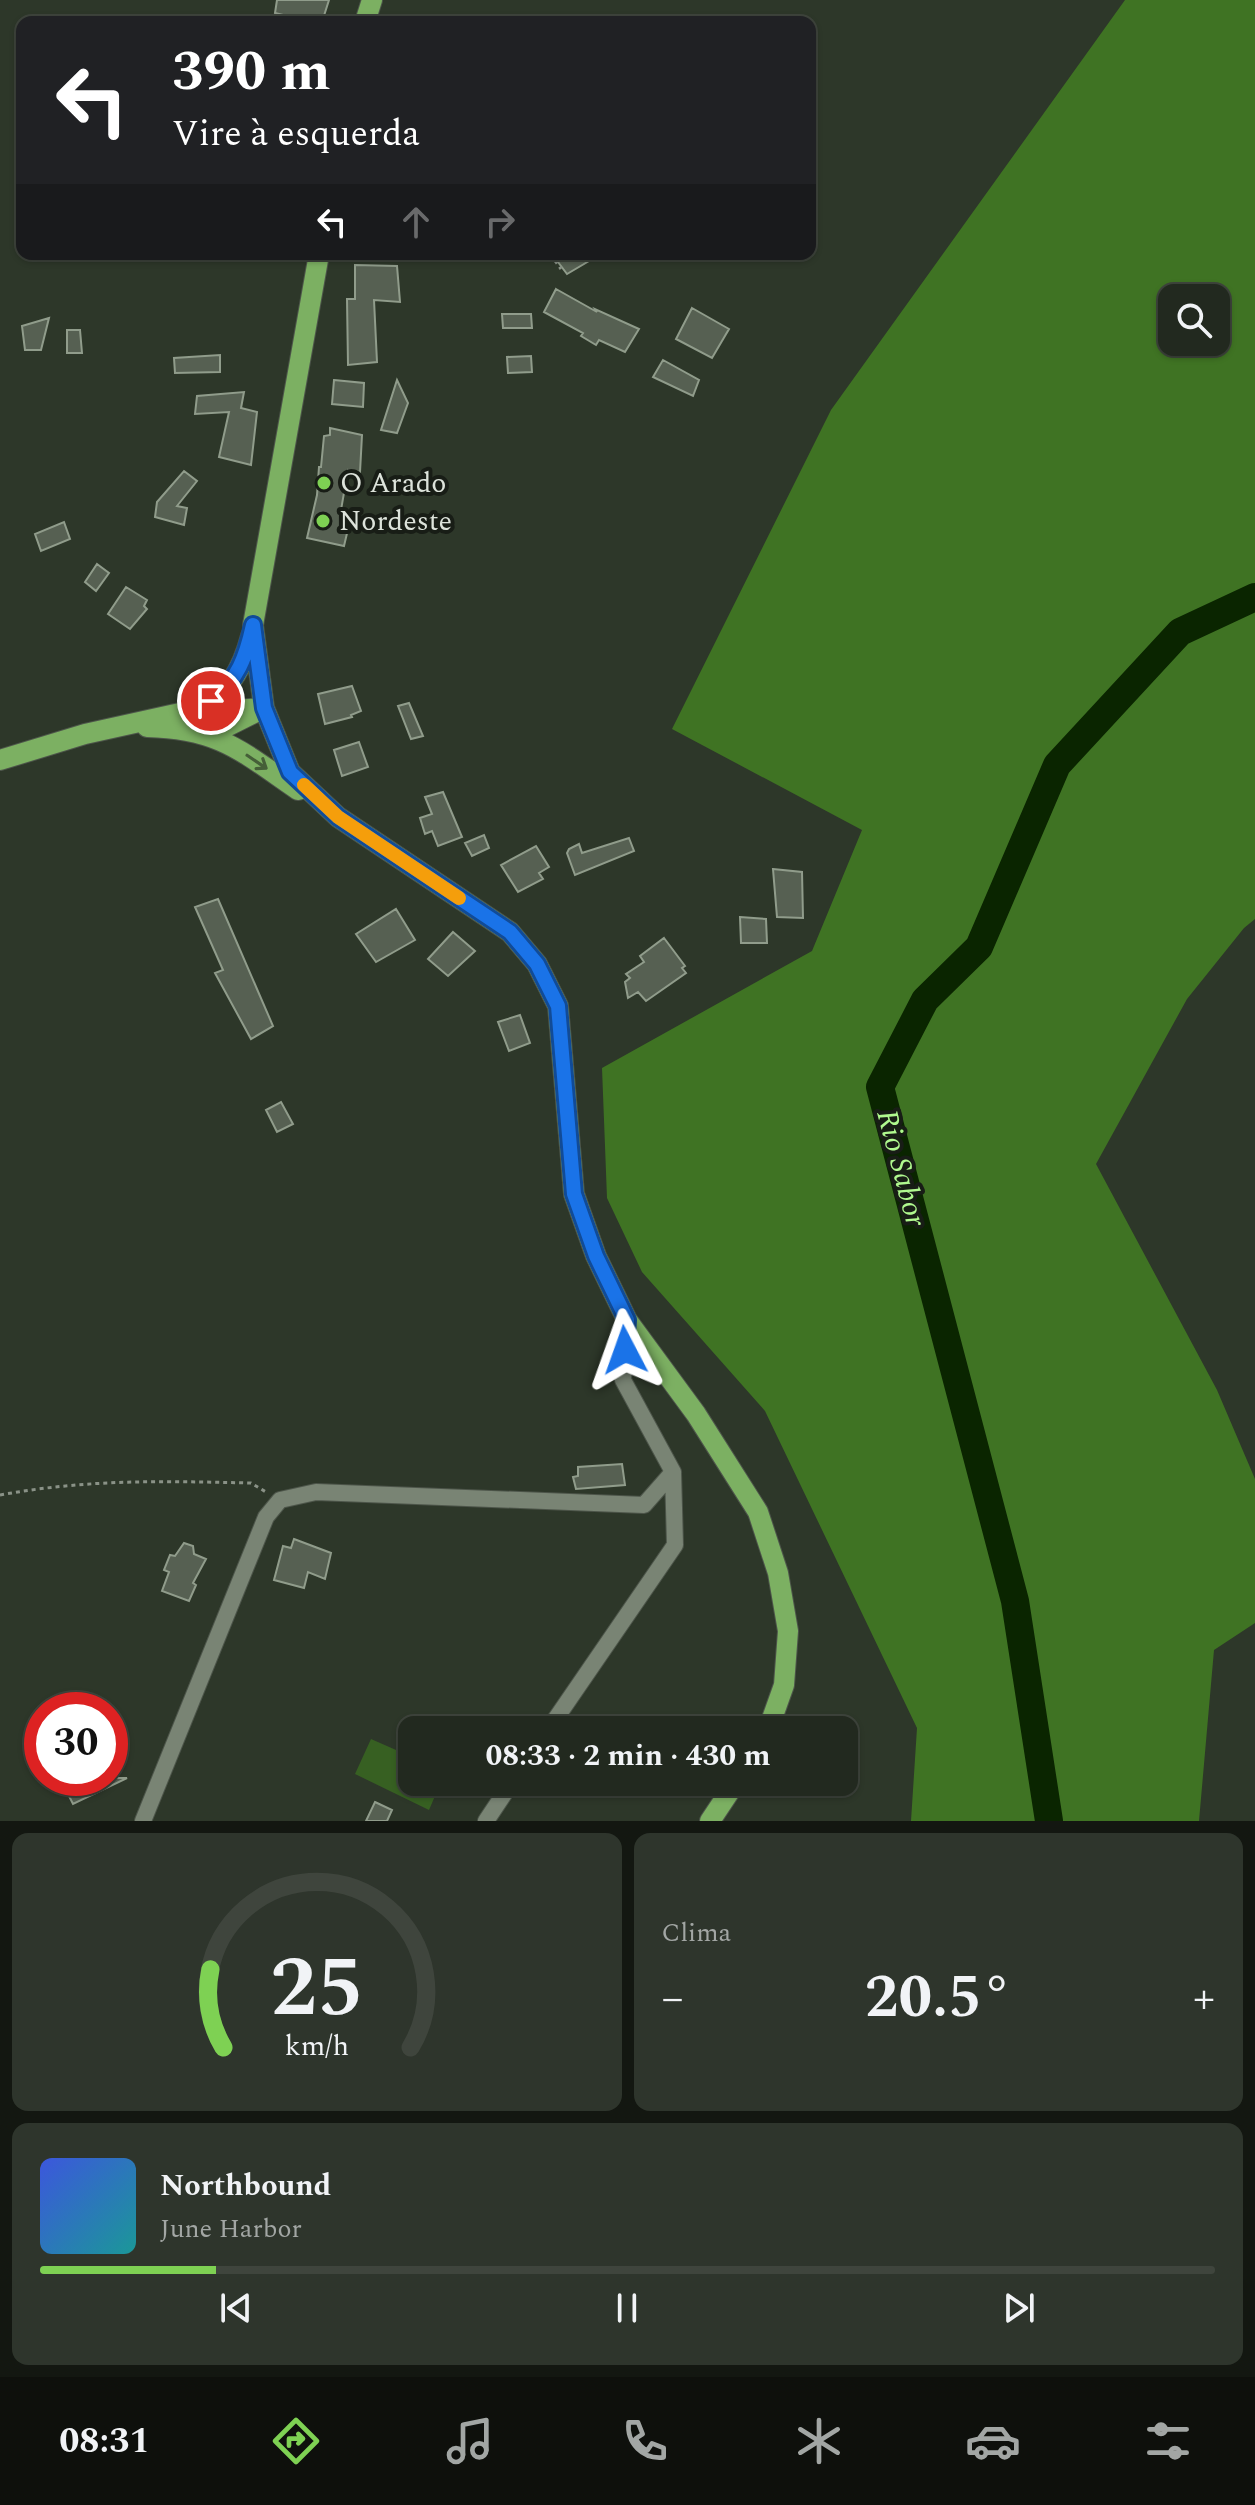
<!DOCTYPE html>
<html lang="pt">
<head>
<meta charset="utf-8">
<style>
  :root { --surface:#22291f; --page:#2e352c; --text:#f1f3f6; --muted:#a2a6a4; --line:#3f453d; --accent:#7ed153 }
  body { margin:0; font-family:Spectral,serif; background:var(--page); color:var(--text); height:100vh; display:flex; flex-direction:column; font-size:30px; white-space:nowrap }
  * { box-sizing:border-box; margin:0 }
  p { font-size:26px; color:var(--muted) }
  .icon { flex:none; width:44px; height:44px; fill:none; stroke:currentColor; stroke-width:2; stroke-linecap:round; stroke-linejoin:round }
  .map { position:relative; height:1821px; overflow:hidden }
  .drawer { display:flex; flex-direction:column; gap:12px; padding:12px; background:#131711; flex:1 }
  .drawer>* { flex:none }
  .guide { position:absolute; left:16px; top:16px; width:800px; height:244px; border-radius:16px; box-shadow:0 2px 6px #0004,0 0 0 2px var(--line); background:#202124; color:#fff; overflow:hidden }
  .fabs { position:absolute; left:1158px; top:284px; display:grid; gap:16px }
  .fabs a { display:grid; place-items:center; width:72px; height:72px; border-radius:16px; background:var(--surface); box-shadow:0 2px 6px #0004,0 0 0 2px var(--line); font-size:40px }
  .speed { position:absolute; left:24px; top:1692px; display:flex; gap:16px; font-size:40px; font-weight:700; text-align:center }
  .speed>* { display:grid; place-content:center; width:104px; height:104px; border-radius:50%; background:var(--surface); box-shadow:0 2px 6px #0004,0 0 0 2px var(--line); line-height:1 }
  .speed .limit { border:12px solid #d22; background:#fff; color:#111 }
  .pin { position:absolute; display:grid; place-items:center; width:68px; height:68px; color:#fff; margin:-34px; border:4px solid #fff; border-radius:50%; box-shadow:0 2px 8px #0007 }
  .me { position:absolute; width:88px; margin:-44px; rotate:356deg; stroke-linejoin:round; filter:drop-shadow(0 0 6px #0008) }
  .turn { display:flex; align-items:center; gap:28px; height:168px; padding:0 24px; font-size:36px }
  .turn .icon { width:104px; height:104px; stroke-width:2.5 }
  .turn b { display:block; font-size:56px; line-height:68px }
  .lanes { display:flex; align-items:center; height:76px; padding:0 24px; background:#0003; justify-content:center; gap:40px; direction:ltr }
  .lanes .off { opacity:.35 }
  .big { font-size:60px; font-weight:700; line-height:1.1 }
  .drawer .tile { flex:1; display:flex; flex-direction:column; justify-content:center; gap:12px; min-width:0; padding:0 28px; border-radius:16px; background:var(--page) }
  .drawer .dial { align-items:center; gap:0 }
  .dial svg { height:208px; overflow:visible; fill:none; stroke:var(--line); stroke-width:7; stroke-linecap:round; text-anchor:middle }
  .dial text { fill:var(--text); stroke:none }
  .song { display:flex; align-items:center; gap:24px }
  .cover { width:96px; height:96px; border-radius:12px; background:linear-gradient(135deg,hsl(230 70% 55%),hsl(180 70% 35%)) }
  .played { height:8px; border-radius:4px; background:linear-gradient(90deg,var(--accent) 15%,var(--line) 15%) }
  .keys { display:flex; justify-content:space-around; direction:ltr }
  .heat { display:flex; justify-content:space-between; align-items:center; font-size:44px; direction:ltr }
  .drawer .tiles { flex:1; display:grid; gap:12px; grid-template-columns:1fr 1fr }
  .tile:last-child { grid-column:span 2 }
  .trip { position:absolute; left:398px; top:1716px; width:460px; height:80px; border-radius:16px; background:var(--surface); box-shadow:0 2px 6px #0004,0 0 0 2px var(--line); font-weight:700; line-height:80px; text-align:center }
  .tabs { display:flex; height:128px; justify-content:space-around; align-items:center; background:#0e100c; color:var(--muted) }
  .tabs .icon { width:56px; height:56px }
  .tabs .selected { color:var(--accent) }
  .tabs b { font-size:36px; color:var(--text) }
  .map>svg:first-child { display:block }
  .green { fill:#376022 }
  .forest { fill:#3f7323; fill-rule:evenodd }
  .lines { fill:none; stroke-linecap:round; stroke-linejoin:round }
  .river { stroke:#0a2500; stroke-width:28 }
  .building { fill:#566052; stroke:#909c8b; stroke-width:2 }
  .street-casing { stroke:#4d554a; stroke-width:18 }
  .primary-casing { stroke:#4d554a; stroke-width:22 }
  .path { stroke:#8a9287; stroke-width:3; stroke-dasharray:4 4; stroke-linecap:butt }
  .street { stroke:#798474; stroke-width:16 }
  .primary { stroke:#7cb062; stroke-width:20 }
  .oneway { stroke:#455f38 }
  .route-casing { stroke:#114b97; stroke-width:20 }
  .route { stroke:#1a73e8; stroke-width:14 }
  .slow { stroke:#f59e0b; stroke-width:14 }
  .poi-dot { fill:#7ed153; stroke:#181d16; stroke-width:3 }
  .labels { text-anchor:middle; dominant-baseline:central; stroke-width:8; stroke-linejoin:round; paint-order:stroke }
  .poi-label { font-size:28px; fill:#dde3db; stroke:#181d16; text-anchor:start }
  .water-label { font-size:30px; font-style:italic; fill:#b0f98f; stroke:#181d16 }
</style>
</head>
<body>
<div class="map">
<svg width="1255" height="1821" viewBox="0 0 1255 1821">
  <rect width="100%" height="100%" fill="#2d3729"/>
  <!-- green -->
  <path class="green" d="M371,1739l41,18v25h29l-12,28 -74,-36z"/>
  <!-- forest -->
  <path class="forest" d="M1125,0h130v919l-11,9 -57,71 -91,165 121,226 38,89v144l-41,27 -15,171h-288l6,-93 -152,-317 -123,-139 -35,-74 -5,-130 210,-117 50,-121 -190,-101 159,-319zM1172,298h44v44h-44z"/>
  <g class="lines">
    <!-- river -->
    <path class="river" d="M1049,1821l-34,-220 -135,-514 45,-87 54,-53 78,-182 123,-133 75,-35"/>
  </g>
  <!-- building -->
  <path class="building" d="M277,0h52l-7,22h-25l2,-3 -24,-6z
    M552,254h38l-4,5 3,2 -22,13z
    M355,265l42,1 3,36 -26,-2 3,62 -29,3 -1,-66h8z
    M556,289l41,23 -2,-3 44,20 -14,23 -26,-12 -3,5 -15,-9 2,-3 -39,-21z
    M692,308l37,21 -17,29 -36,-19z
    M502,314h29l1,14h-29z
    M49,318l-8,32h-16l-3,-24z
    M67,330h13l2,23h-15z
    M220,355v17l-45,1 -1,-15z
    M531,356l1,16 -24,1 -1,-16z
    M663,360l36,20 -6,16 -40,-19z
    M334,380l30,3 -1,24 -31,-3z
    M397,380l11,23 -11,30 -16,-3z
    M244,392l-3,16 16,4 -6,53 -32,-8 10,-45 -34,2 2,-18z
    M330,428l32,7 -2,37 -12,-2 -7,40 11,2 -8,34 -37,-8 10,-43 2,-28h2l3,-31 6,-1z
    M184,471l13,10 -20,25 10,2 -3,17 -29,-8 2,-15z
    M64,522l6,17 -29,12 -6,-17z
    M97,564l12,9 -13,18 -11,-9z
    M126,587l21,13 -3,6 3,3 -17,20 -22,-15z
    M352,686l9,25 -10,4 1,2 -27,7 -7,-30z
    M409,703l14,33 -12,3 -13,-33z
    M359,742l9,25 -26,9 -8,-26z
    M443,792l19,45 -24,9 -6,-15 -7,3 -5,-16 12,-4 -7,-17z
    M484,835l5,13 -17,8 -7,-13z
    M629,838l5,13 -59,24 -8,-22 2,-4 10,-5 3,9z
    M536,846l13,21 -10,6 4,6 -25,13 -17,-27z
    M773,869l29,3 1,46 -26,-1z
    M218,899l55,127 -22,13 -36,-66 8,-3 -28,-63z
    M396,909l19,31 -39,22 -20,-28z
    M740,917l26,2 1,24h-26z
    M453,932l22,19 -27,25 -20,-17z
    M664,938l21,28 -3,2 4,5 -40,28 -8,-9 -10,6 -3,-16 5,-4 -4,-4 18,-12 -4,-6z
    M520,1015l10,28 -21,8 -11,-29z
    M281,1102l12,22 -16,8 -11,-22z
    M622,1464l3,21 -49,4 -3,-12 5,-1v-9z
    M294,1539l37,14 -6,26 -17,-7 -4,16 -30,-8 9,-34 8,2z
    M184,1543l9,3 1,8 12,5 -13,24 3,2 -7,16 -27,-10 7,-19 -5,-2 6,-15 5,1z
    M60,1778h67l-54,26z
    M375,1802l17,8 -5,11h-21z"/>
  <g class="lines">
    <defs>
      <path id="street" d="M548,1730l127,-185 -2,-73
        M143,1821l123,-304 14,-17 36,-8 328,13 29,-33 -50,-92 4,-60
        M486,1821l26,-39"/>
      <path id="primary" d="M365,22l7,-22
        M319,254l-66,371 11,83 26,64 48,45 172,115 27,32 21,42 16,188 22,62 31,64 69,94 62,98 20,61 10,58 -4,54 -16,45
        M195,708c33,-13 47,-38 56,-72
        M147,727c73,2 94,24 151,63
        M210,735l50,-25
        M0,760l85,-26 95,-21 84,-5
        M710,1821l26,-39"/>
    </defs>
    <!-- street casing -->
    <use href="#street" class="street-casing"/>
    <!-- primary casing -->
    <use href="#primary" class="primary-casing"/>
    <!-- path -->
    <path class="path" d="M550,254l11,15
      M0,1495c88,-16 163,-14 251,-12l15,9"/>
    <!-- street -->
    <use href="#street" class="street"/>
    <!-- primary -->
    <use href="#primary" class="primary"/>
  </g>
  <!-- one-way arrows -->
  <defs><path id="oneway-shaft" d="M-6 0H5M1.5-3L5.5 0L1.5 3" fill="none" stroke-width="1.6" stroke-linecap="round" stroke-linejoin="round" transform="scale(2)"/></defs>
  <use class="oneway" href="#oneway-shaft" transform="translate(257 762) rotate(34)"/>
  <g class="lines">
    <defs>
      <path id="route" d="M211,701c27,-21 35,-44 42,-76l11,83 26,64 48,45 172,115 27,32 21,42 16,188 22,62 31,64 -2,30"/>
    </defs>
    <!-- route casing -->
    <use href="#route" class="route-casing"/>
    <!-- route -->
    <use href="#route" class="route"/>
    <!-- slow -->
    <path class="slow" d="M304,785l34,32 121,81"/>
  </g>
  <!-- markers -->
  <g class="poi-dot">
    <circle cx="324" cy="483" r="8"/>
    <circle cx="323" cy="521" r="8"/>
  </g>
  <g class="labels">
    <!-- poi labels -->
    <g class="poi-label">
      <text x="340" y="483">O Arado</text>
      <text x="339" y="521">Nordeste</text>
    </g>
    <!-- water labels -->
    <g class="water-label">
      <text transform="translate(901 1168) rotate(75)">Rio Sabor</text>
    </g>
  </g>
</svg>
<div class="fabs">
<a><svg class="icon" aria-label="search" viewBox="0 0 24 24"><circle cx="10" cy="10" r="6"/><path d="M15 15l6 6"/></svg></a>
</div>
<div class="speed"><div class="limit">30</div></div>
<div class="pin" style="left:211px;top:701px;background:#d93025"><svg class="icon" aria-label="arrive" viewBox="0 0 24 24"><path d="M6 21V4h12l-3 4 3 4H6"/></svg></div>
<svg class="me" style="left:625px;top:1350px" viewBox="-20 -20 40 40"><path d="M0-17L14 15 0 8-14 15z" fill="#1a73e8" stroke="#fff" stroke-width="4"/></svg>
<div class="trip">08:33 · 2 min · 430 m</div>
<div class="guide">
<div class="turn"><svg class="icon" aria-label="left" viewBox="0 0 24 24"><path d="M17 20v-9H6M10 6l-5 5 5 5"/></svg><div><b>390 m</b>Vire à esquerda</div></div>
<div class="lanes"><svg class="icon" aria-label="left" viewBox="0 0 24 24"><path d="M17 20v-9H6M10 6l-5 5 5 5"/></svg><svg class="icon off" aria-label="ahead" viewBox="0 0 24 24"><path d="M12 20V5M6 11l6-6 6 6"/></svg><svg class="icon off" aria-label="right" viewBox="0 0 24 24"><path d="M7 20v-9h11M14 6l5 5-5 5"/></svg></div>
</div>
</div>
<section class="drawer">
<div class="tiles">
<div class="tile dial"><svg viewBox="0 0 100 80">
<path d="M14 69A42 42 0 1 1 86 69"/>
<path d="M14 69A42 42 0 0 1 9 39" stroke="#7ed153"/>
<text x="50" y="56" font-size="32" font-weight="700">25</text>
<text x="50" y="72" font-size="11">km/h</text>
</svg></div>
<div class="tile"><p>Clima</p>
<div class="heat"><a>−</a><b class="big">20.5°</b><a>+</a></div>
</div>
<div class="tile">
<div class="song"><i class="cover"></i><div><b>Northbound</b><p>June Harbor</p></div></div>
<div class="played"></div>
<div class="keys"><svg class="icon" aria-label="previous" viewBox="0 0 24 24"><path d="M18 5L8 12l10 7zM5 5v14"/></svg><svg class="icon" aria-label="pause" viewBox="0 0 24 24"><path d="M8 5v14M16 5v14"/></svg><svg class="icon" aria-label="next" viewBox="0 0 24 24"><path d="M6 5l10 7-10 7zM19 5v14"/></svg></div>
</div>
</div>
</section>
<nav class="tabs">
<b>08:31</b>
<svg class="icon selected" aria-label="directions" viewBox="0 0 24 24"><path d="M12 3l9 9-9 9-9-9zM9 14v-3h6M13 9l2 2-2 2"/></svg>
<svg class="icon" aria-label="music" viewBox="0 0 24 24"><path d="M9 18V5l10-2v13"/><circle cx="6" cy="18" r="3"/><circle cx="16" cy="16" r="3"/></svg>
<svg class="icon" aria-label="phone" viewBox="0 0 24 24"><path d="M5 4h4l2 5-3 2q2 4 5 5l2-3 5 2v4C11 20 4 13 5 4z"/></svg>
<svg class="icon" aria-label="climate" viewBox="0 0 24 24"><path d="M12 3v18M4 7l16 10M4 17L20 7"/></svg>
<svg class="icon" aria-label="car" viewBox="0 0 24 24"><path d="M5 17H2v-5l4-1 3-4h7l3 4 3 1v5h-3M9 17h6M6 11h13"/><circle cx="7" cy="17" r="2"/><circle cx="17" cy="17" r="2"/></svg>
<svg class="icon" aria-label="filters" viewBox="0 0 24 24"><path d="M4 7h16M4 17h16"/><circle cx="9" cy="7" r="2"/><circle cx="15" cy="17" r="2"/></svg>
</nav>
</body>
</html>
